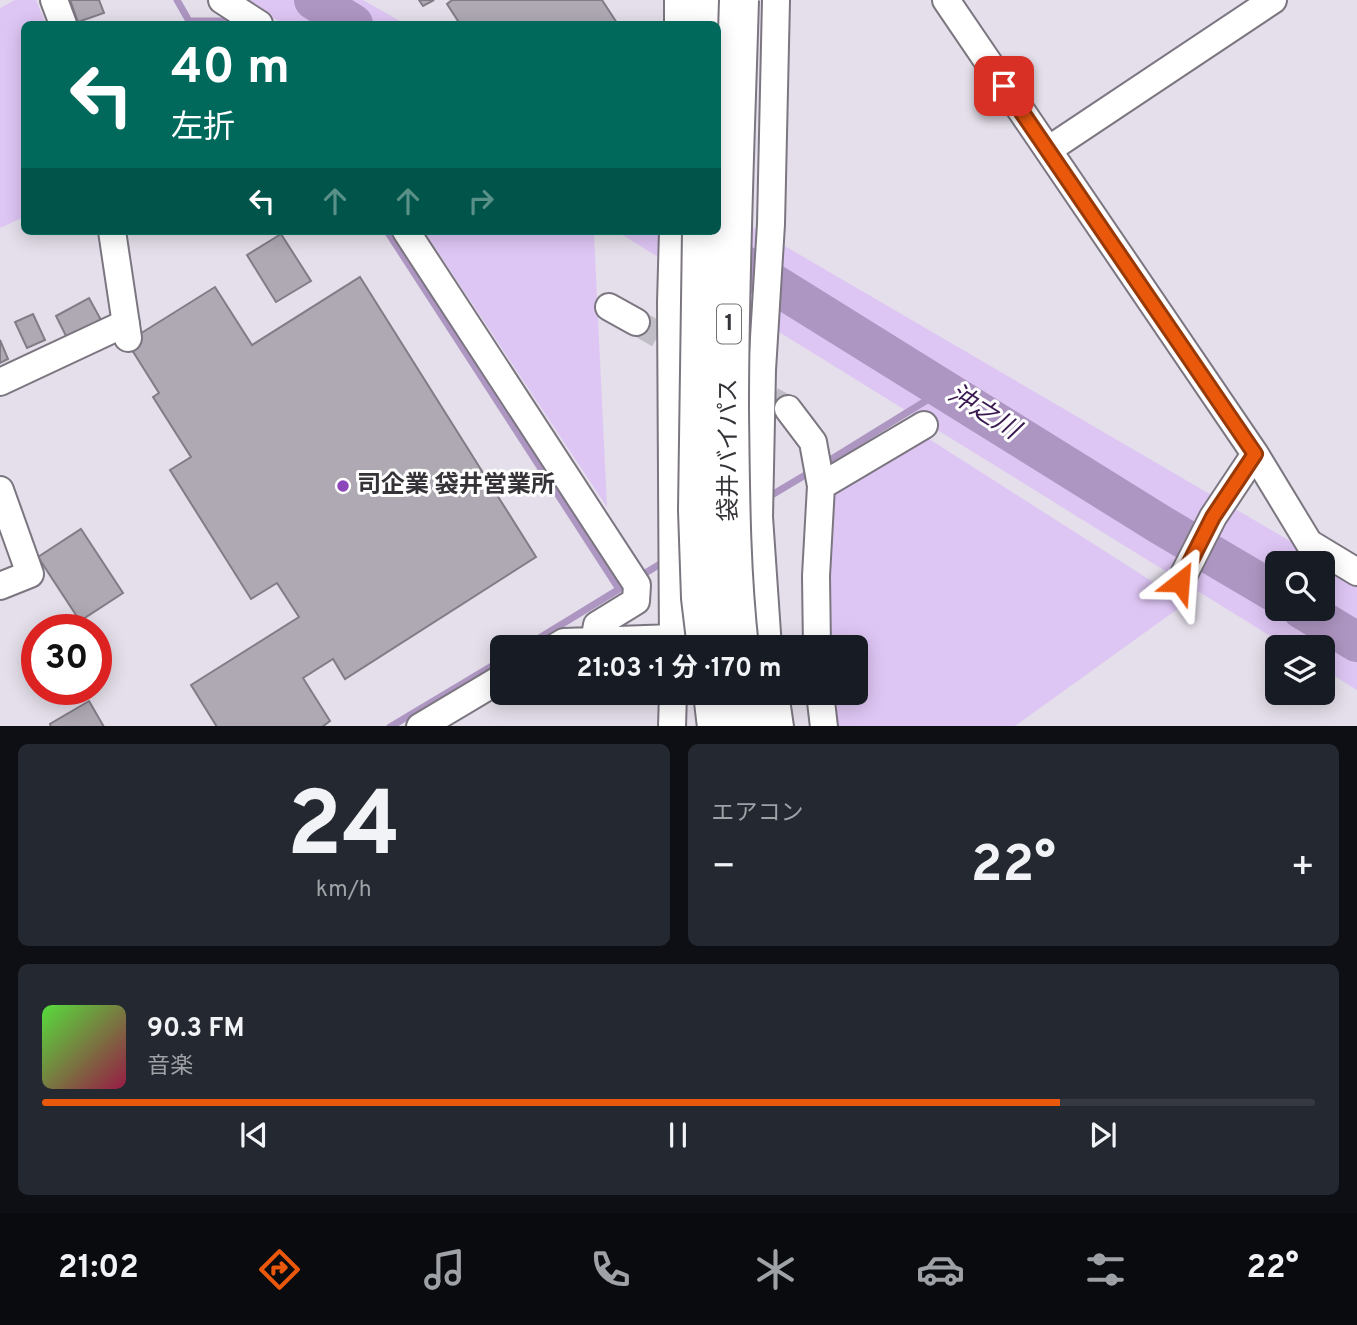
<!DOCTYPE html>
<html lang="ja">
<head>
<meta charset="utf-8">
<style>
  :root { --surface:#171b24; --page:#242831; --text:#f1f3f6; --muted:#9ea1a6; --line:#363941; --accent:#ea580c }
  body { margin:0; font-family:Overpass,"Noto Sans JP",sans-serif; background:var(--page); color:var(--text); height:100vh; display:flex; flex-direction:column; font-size:26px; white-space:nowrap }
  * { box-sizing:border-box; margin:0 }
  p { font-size:23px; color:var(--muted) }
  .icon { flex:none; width:38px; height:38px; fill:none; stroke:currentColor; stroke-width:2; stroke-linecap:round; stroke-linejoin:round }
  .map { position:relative; height:726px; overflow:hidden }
  .drawer { display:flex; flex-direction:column; gap:18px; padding:18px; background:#0d0f14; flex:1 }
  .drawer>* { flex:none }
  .hud { position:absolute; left:21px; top:21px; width:700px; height:214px; border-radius:10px; box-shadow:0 4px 18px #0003; background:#00695c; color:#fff; overflow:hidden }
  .buttons { position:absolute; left:1265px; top:551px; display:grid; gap:14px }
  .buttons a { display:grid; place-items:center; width:70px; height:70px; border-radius:10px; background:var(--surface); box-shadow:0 4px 18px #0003; font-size:35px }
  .speed { position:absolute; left:21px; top:614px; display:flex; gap:14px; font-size:35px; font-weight:700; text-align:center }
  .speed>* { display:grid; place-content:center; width:91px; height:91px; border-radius:50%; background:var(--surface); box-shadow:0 4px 18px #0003; line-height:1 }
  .speed .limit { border:10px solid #d22; background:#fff; color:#111 }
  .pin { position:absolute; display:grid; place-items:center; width:60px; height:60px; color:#fff; margin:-30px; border-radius:14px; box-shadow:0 4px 10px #0006 }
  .me { position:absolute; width:77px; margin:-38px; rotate:28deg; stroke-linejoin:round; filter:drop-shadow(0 0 5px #0008) }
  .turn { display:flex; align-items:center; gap:24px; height:147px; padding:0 35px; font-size:32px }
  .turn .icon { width:91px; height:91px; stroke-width:2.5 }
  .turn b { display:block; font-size:49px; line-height:60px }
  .lanes { display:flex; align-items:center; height:66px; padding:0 35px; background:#0003; justify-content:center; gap:35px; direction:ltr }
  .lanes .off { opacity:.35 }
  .big { font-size:52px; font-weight:700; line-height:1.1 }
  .drawer .card { flex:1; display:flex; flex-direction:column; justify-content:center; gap:10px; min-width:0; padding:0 24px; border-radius:10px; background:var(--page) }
  .drawer .dial { align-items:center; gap:0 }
  .dial b { font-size:91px; line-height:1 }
  .song { display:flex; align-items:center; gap:21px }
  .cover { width:84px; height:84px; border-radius:10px; background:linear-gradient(135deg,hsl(110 70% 55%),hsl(340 70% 35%)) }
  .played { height:7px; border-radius:4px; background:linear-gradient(90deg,var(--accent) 80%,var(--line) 80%) }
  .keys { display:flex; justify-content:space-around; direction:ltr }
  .heat { display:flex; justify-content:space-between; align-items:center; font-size:38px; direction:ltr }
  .drawer .tiles { flex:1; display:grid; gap:18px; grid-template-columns:1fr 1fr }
  .card:last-child { grid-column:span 2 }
  .trip { position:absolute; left:490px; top:635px; width:378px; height:70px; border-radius:10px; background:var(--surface); box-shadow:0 4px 18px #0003; font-weight:700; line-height:70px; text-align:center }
  .dock { display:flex; height:112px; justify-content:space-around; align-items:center; background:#090b0e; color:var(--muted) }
  .dock .icon { width:49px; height:49px }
  .dock .selected { color:var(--accent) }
  .dock b { font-size:32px; color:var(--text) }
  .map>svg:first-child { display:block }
  .green { fill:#dec6f4; fill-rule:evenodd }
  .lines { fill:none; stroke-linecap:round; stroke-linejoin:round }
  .stream { stroke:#ae96c2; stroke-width:7 }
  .river { stroke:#ae96c2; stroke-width:40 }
  .building { fill:#aea9b3; stroke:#817c86; stroke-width:2 }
  .minor-tunnel { stroke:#c1bdc6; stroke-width:26; stroke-dasharray:26 13; stroke-linecap:butt }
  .minor-casing { stroke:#7b7680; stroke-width:30 }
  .highway-casing { stroke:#7b7680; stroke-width:42 }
  .minor { stroke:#fff; stroke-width:26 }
  .highway { stroke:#fff; stroke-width:38 }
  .highway-bridge-casing { stroke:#7b7680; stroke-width:42; stroke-linecap:butt }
  .highway-bridge { stroke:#fff; stroke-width:38 }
  .route-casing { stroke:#983908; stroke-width:18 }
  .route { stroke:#ea580c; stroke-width:12 }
  .poi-dot { fill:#8c47bb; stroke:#fff; stroke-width:2.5 }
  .labels { text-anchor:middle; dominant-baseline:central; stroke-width:6; stroke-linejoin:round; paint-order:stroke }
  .shield { fill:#fff; stroke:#727074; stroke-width:2 }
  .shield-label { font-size:23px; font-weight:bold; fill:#363338 }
  .street-label { font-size:24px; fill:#363338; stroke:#fff }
  .poi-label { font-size:24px; font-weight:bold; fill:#363338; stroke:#fff; text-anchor:start }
  .water-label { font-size:26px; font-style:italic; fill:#3a1a50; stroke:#fff }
</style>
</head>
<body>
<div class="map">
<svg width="1357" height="727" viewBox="0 0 1357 727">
  <rect width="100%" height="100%" fill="#e4dfea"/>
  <!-- green -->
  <path class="green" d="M15,0h21l10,24h-22v193l-24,11v-220z
    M243,0h120l42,24h-122z
    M718,207l639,373v110l-34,-21v-21l-35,-1 -672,-416h102zM1278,564h45v45h-45z
    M424,231h163l7,4 13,272z
    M915,430l271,173 -171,123h-188l-4,-33h33v-45h-39l3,-150z"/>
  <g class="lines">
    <!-- stream -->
    <path class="stream" d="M177,0l12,21h42l7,3
      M387,231l232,358
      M822,465l123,-76
      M765,499l47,-28
      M523,648l142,-87
      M390,727l112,-67"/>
    <!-- river -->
    <path class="river" d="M314,0l39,24
      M703,240l458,285 117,69
      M1302,609l55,33"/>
  </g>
  <!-- building -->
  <path class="building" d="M70,0h29l5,13 -26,9z
    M419,0h15l-11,6z
    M452,0h150l15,23 -125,1 -2,-2 -4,2h-26l-13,-20z
    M281,234l30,47 -35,21 -29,-47z
    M360,277l176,280 -191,122 -12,-20 -30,19 27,43 -8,6h-105l-26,-42 108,-68 -22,-34 -26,16 -81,-129 21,-13 -38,-60 6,-4 -32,-51 88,-55 37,58z
    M89,298l12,22 -34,18 -11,-22z
    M33,314l12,26 -18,8 -12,-26z
    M0,340l8,19 -8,4z
    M81,529l42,64 -43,28 -42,-64z
    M89,701l15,26h-53l-1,-3z"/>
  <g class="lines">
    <!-- minor-tunnel -->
    <path class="minor-tunnel" d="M636,322l152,87"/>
    <defs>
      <path id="minor" d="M54,0l9,24
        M222,0l37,24
        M946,0l309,454 54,89 48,29
        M678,24v-24
        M1048,150l225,-150
        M112,231l16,107
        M406,231l231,354 -1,16 -39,24 -3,16
        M609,307l27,15
        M0,382l126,-59
        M788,409l25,33 8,44 -5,90 1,72
        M821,486l103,-61
        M0,490l30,84 -30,12
        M1180,582l33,-65 42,-63
        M554,648l10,-6 109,-4
        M673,648l-2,-345 2,-72
        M768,648l-9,-131 3,-147 9,-146 5,-224
        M775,693l5,34
        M820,693l4,34
        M420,727l82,-49
        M672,727l1,-34"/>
      <path id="highway" d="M709,24l1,-24
        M713,693l4,34
        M749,693l5,34"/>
    </defs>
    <!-- minor casing -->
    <use href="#minor" class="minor-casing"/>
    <!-- highway casing -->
    <use href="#highway" class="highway-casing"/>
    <!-- minor -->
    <use href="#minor" class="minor"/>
    <!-- highway -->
    <use href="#highway" class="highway"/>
    <defs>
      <path id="highway-bridge" d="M702,231l-4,279 3,88 6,50
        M739,648c-9,-80 -9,-159 -10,-239 0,-137 6,-273 10,-409"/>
    </defs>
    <!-- highway-bridge casing -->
    <use href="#highway-bridge" class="highway-bridge-casing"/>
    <!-- highway-bridge -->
    <use href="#highway-bridge" class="highway-bridge"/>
  </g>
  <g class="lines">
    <defs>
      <path id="route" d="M1004,86l251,368 -42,63 -33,65"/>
    </defs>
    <!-- route casing -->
    <use href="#route" class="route-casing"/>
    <!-- route -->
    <use href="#route" class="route"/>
  </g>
  <!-- markers -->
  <circle class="poi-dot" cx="343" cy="486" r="7"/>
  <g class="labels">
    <!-- shield labels -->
    <rect class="shield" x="717" y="304.5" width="24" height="39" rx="5"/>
    <g class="shield-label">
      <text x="729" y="324">1</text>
    </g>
    <!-- street labels -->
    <g class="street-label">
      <text transform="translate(730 450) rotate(-90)">袋井バイパス</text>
    </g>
    <!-- poi labels -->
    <g class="poi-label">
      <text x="357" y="486">司企業 袋井営業所</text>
    </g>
    <!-- water labels -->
    <g class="water-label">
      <text transform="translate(983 413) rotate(32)">沖之川</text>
    </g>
  </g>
</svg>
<div class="buttons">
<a><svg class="icon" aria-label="search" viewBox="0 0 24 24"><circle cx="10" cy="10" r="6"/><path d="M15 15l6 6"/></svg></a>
<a><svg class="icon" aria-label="layers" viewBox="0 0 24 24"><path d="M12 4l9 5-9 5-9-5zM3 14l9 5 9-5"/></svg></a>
</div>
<div class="speed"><div class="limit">30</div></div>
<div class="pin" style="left:1004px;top:86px;background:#d93025"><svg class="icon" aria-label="arrive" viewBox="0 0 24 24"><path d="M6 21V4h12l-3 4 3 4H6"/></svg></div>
<svg class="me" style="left:1180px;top:582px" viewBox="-20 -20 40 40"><path d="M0-17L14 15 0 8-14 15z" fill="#ea580c" stroke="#fff" stroke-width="4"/></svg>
<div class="trip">21:03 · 1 分 · 170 m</div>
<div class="hud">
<div class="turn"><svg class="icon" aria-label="left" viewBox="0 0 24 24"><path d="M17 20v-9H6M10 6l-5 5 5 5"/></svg><div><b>40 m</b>左折</div></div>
<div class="lanes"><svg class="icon" aria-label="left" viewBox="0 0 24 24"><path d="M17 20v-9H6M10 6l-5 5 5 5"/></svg><svg class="icon off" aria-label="ahead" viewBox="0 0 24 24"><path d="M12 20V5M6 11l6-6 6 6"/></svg><svg class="icon off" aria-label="ahead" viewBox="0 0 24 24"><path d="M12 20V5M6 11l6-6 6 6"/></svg><svg class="icon off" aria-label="right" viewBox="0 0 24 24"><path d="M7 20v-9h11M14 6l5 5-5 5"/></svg></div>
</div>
</div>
<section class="drawer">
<div class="tiles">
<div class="card dial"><b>24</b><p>km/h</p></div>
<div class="card"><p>エアコン</p>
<div class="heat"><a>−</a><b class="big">22°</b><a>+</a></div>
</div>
<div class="card">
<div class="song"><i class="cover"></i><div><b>90.3 FM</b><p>音楽</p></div></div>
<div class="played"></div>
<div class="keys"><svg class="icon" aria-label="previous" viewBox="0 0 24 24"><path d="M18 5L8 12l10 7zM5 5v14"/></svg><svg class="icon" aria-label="pause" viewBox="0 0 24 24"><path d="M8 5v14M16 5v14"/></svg><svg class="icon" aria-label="next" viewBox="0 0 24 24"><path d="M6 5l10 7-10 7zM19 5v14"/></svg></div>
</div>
</div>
</section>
<nav class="dock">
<b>21:02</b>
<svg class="icon selected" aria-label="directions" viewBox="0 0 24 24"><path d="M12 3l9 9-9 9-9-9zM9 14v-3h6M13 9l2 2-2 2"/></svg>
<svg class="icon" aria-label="music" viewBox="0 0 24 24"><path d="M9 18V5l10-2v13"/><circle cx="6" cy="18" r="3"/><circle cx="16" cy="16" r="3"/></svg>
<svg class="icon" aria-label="phone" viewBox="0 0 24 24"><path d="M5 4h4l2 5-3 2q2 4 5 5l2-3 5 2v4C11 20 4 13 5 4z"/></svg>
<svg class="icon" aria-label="climate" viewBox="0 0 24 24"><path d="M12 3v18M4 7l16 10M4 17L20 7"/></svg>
<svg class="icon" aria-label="car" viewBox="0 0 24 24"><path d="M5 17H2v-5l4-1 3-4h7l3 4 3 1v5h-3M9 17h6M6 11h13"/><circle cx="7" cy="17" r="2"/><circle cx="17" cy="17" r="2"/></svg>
<svg class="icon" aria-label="filters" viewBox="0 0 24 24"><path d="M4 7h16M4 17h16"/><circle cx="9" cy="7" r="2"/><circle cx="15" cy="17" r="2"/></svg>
<b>22°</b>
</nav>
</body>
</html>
